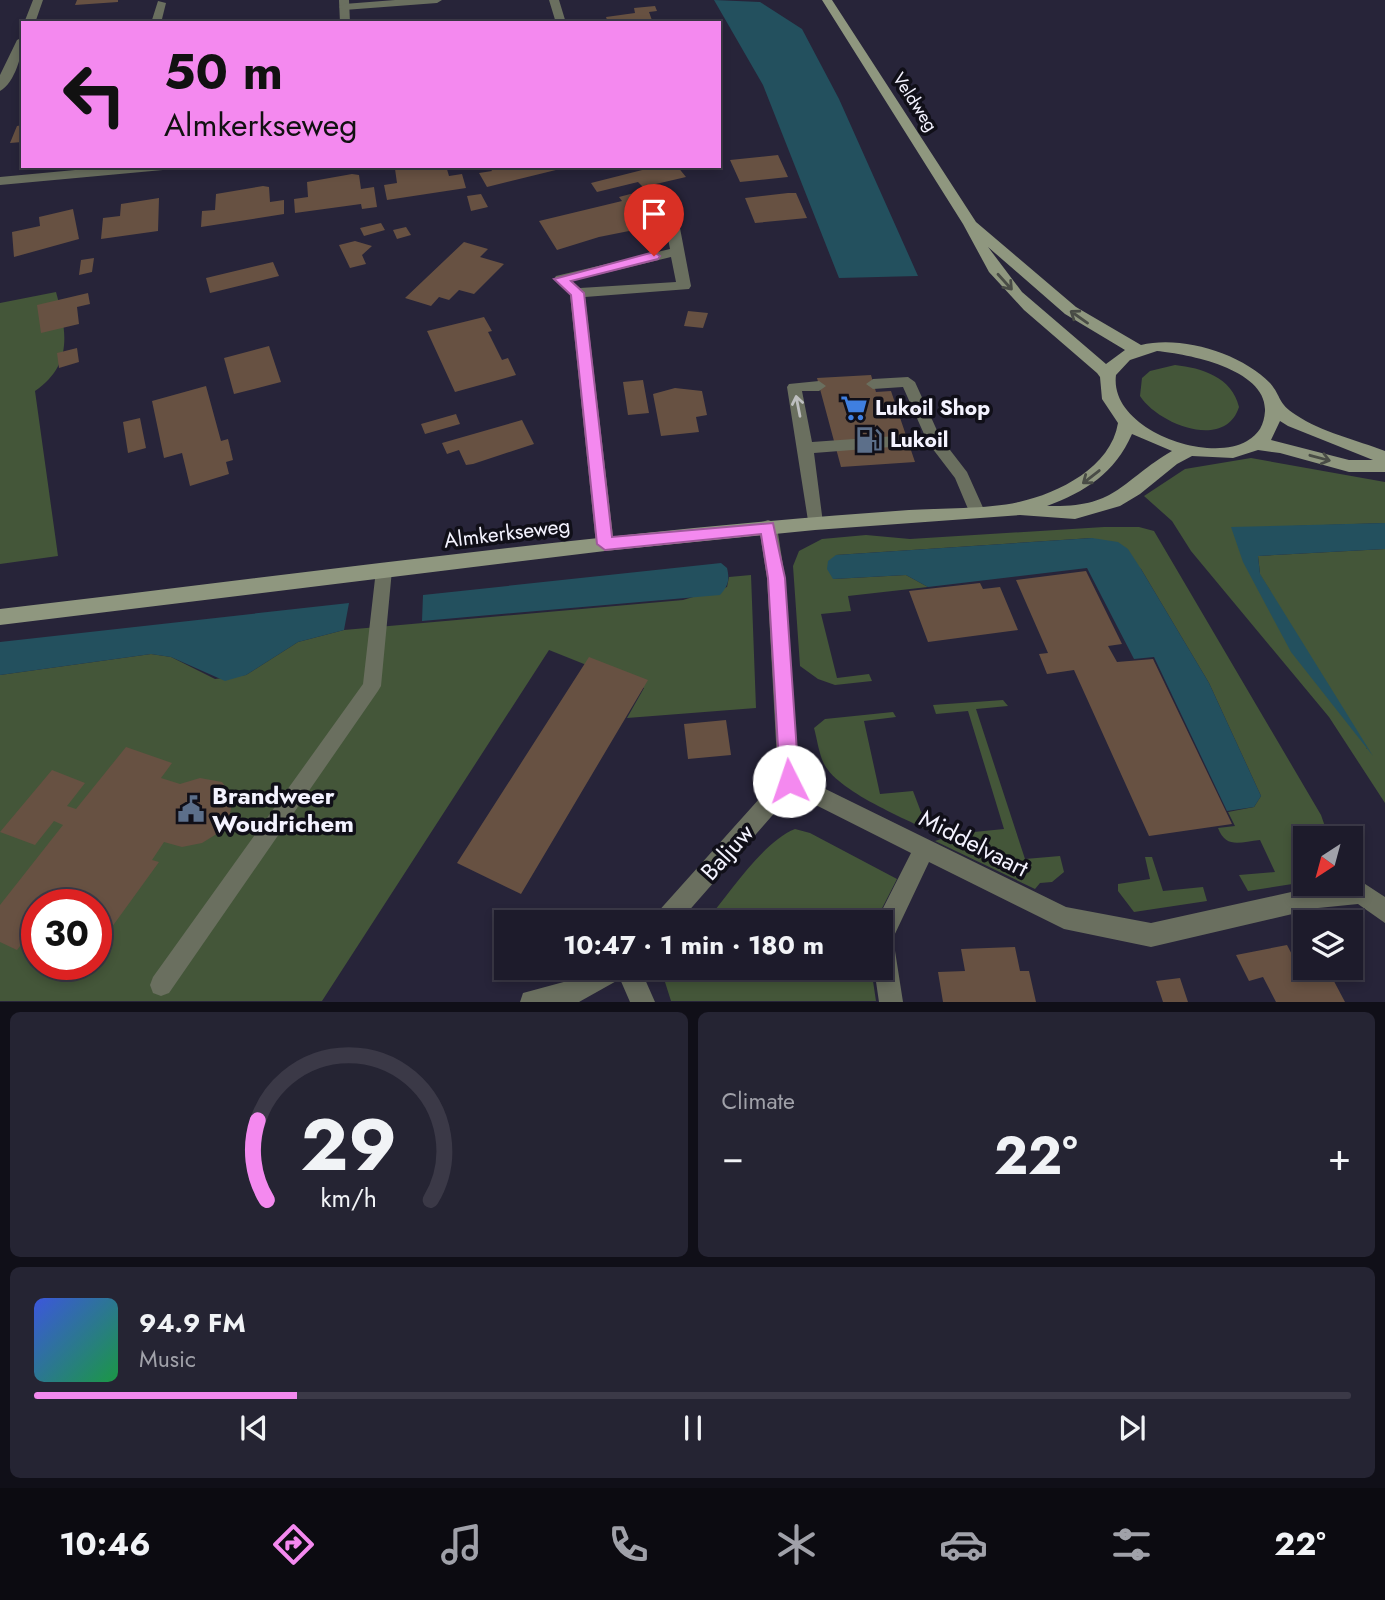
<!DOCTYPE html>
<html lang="en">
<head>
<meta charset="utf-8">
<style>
  :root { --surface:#1d1b2b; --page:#252433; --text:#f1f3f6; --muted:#a0a1a9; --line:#3b3947; --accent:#f489ef }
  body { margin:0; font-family:Jost,sans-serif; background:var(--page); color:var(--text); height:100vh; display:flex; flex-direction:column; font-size:26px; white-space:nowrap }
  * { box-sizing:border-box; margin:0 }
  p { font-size:23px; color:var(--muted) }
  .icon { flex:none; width:38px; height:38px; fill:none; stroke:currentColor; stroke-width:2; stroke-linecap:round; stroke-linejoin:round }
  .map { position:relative; height:1002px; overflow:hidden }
  .drawer { display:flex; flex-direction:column; gap:10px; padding:10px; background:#100f18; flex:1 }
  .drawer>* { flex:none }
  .hud { position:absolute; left:21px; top:21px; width:700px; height:147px; border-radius:0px; box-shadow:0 4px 10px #0003,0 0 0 2px var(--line); background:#f489ef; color:#111; overflow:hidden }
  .needle { width:46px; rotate:216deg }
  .controls { position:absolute; left:1293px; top:826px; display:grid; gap:14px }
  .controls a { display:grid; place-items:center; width:70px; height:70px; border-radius:0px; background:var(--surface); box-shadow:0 4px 10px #0003,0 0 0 2px var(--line); font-size:35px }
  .speed { position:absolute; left:21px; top:889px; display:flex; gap:14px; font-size:35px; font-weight:700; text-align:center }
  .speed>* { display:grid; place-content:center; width:91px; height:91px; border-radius:50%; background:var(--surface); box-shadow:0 4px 10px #0003,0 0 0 2px var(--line); line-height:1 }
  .speed .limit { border:10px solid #d22; background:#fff; color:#111 }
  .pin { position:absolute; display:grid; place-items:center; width:60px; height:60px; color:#fff; margin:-72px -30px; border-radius:50% 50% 50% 0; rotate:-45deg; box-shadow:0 0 7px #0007 }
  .pin .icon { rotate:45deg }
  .me { position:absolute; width:77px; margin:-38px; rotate:356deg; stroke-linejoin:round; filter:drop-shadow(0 0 5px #0008) }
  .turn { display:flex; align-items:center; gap:24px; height:147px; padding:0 28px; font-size:32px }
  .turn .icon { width:91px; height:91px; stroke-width:2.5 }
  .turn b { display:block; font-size:49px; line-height:60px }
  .big { font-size:52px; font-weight:700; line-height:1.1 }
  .drawer .card { flex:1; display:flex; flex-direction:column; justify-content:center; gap:10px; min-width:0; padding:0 24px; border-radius:10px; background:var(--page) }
  .drawer .dial { align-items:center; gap:0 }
  .dial svg { height:182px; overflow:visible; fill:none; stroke:var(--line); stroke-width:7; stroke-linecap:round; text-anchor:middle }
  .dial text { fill:var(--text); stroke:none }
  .song { display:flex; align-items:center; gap:21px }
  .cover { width:84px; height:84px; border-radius:10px; background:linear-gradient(135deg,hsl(230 70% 55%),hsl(140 70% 35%)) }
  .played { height:7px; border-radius:4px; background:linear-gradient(90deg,var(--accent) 20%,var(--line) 20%) }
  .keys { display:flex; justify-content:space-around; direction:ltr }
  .heat { display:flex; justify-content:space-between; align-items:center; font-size:38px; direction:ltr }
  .drawer .tiles { flex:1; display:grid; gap:10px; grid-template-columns:1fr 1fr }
  .card:last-child { grid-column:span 2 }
  .trip { position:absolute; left:494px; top:910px; width:399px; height:70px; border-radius:0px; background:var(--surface); box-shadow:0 4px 10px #0003,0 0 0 2px var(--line); font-weight:700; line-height:70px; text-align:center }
  .menu { display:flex; height:112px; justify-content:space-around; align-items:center; background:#0c0b11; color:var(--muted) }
  .menu .icon { width:49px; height:49px }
  .menu .active { color:var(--accent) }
  .menu b { font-size:32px; color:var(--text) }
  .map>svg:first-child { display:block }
  .green { fill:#445639; fill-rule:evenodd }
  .water { fill:#23505e }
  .building { fill:#675142 }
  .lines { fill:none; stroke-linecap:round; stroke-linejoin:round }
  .lane { fill:#6a6f5f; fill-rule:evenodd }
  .street { fill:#6a6f5f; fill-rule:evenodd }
  .secondary { fill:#8f977f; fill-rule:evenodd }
  .oneway { stroke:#494c46 }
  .oneway2 { stroke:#bdbebf }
  .route { fill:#f489ef; stroke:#9f599b; stroke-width:2 }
  .labels { text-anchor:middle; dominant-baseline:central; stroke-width:7; stroke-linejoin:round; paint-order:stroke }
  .far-street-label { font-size:18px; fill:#f4f3ff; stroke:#100f18 }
  .poi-label { font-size:21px; font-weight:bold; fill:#f4f3ff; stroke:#100f18; text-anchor:start }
  .street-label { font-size:21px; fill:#f4f3ff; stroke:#100f18 }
  .near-poi-label { font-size:24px; font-weight:bold; fill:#f4f3ff; stroke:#100f18; text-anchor:start }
  .near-street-label { font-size:24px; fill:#f4f3ff; stroke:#100f18 }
</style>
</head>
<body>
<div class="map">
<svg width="1385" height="1002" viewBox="0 0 1385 1002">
  <rect width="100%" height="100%" fill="#272439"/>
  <!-- green -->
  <path class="green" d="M56,292c11,40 17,73 -21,99l23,165 -58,8v-261z
    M1175,365c27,3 57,12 64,42 -14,44 -81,17 -99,-11l2,-18 8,-7z
    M1251,458l134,24v41l-153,5 135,221 -107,-175 -2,-18 127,-7v254l-56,-86 -138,-166 -19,-30 -28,-25 41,-27z
    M1104,527h35l15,4 167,284 8,23h-23l-1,44 -57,9 -9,-16 36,-3 -15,-32c-20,2 -34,9 -42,-12l17,-2 -7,-14 26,-5 7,-11 -52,-113 -68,-114 -49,-31 -256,17 -3,24 73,-4 22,12 -80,9 3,15 -30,3 16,64 32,-4 3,7 -37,4 -17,-6 -18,-13 -7,-100 6,-15 23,-12 44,-4 44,4z
    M751,575l5,133 -129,10 17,-30 -95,-38 -227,351h-322v-326l151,-21 20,3 44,22 31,-4 52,-33 46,-12 339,-30 44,-13 2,-10zM37,905h59v59h-59z
    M1003,700l5,6 -32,3 49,150 35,-3 4,16 -12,10 -12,1 -5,6 -100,-48 9,-3c-30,-16 -104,-44 -120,-74 -5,-10 -7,-25 -10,-36l11,-9 68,-7 3,5 -32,4 16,73 33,-3 8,21 43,21 40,-4 -36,-118 -32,3 -3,-9z
    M795,829l15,4 87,46 -22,43h-170c24,-27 57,-80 90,-93z
    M1145,857h7l11,34 40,-4 4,14 -73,11 -16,-21v-7l32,-5z
    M673,968h198l5,33h-205l-6,-19z"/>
  <!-- water -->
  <path class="water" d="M714,0l46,2 42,27 37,70 79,177 -79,2 -76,-193z
    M1385,523v26l-127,7 2,18 113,182 -82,-104 -48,-90 -12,-35z
    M1092,538l26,4 10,7 13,20 68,114 52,113 -7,11 -27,4 -73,-154 -20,2 -47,-91 -159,19 -22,-12 -73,4 -6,-10 1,-8 8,-6z
    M721,563l6,5c3,12 1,18 -7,27l-298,26 1,-26z
    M349,603l-5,27 -46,12 -52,33 -21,6 -54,-24 -20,-3 -151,21v-33z"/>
  <!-- building -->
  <path class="building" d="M77,0h41v2l-43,3z
    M655,6l2,5 -8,1 4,11h-45l-2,-6 29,-4 -1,-5z
    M23,125v24h-4l3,-7 -12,1 7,-17z
    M778,155l10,22 -48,5 -10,-22z
    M405,166h41l3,10 13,-2 4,14 -79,12 -3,-15 13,-2 -2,-14z
    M489,166h69l2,3 -73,18 -8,-14 13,-2z
    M658,166h19l9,11 -43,10 -5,-5 -41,10 -6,-9z
    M352,174l7,1 2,14 13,-2 3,20 -15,2 -1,-5 -66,9 -1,-14 14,-2 -1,-15z
    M263,186l6,1 1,15 14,-2v14l-83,13 1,-16 13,-1 1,-16z
    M638,192l18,23 -19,5 7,8 -45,9 -42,13 -18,-29 83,-20 -3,-4z
    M788,193h8l11,25 -52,5 -10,-25z
    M481,194l7,13 -17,4 -4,-15z
    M159,198l-1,33 -57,8 2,-21 17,-2 1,-12z
    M73,209l6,30 -65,18 -2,-25 28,-6 -1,-9z
    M381,223l4,7 -21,6 -4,-8z
    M406,227l5,8 -14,4 -4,-9z
    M355,241l17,5 -10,9 4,9 -16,4 -11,-23z
    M464,242l24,7 -8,8 24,7 -30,30 -15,-4 -10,10 -10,-3 -8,9 -26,-8z
    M94,258l-2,14 -13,3 2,-15z
    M273,262l6,14 -69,17 -4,-15z
    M88,293l2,11 -13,3 2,17 -38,9 -4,-28z
    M688,311l20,2 -5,15 -19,-2z
    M484,317l8,14 -4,1 14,28 6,-2 8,17 -61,17 -28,-61z
    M269,346l12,36 -47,12 -10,-36z
    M77,348l2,14 -20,6 -2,-15z
    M871,375l5,17 15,-1 24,71 -74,5 -24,-89z
    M643,380l6,33 -21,2 -5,-33z
    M206,386l15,55 7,-2 5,21 -7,2 3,12 -39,12 -8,-33 -18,5 -12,-57z
    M675,388l27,3 5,24 -11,2 3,15 -38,4 -8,-42z
    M456,414l4,10 -35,10 -4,-10z
    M140,418l6,30 -18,5 -5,-31z
    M522,420l12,24 -61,20 -7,1 -7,-15 -12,4 -5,-11z
    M1086,571l36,73 -14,2 9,16 36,-3 79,165 -83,12 -75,-166 -27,4 -8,-20 9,-1 -32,-73z
    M980,583l3,6 17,-2 18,43 -90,12 -19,-51z
    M589,657l59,23 -127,214 -64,-31z
    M726,720l5,35 -43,4 -4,-35z
    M126,747l46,16 -11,15 19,6 20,-6 22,4 11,15 -4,22 -14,16 -13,8 -20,4 -18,-5 -12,18 7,2 -63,87v-44h-59v25l-3,-2 -17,22 -17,-8v-37l63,-80 -9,-4 -19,24 -35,-13 52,-62 33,13 -18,23 9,3z
    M1287,945l12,23h28l18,34h-69l-13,-25 -14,4 -13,-26z
    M1015,947l5,24h9l7,31h-93l-5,-30 27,-1 -4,-22z
    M1180,978l8,24h-25l-7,-21z"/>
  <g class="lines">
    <!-- lane -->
    <path class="lane" d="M339,0h10l1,23h-10z
      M158,1l8,2 -5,20h-10z
      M908,377l7,5 25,55 27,35 18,40 -2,4h-12l-16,-38 -26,-34 -115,9 9,70 -2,4h-12l-22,-140 2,-3 30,-3 7,5 -7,5h-17l10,51 112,-8 -21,-47 -30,2 -7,-5 7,-5z
      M384,564l6,1 2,5 -11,116 -3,5 -209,302 -8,3 -8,-3 -3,-8 3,-8 210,-293 13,-114 2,-5z"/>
    <!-- street -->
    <path class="street" d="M33,0h10l-8,23h-11z
      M395,0h47l-5,3 -93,7 -5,-3 5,-3z
      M549,0h10l7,23h-10z
      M156,19l5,4h-13z
      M23,37c0,16 -8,46 -23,54v-16l17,-35z
      M118,166h51l-6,4 -163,15v-8z
      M669,203l7,4 15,79 -2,3 -104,8 29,247 -3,5h-12l-3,-5 -26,-250 -16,-15 2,-3 114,-27 -8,-42zM671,257l5,25 -96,6 -8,-7z
      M768,520l6,2 3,5 8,51 14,198 267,131 85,16 167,-37 44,-4 23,15v26l-27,-19 -40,4 -167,39 -87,-18 -135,-67 -36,76 10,64h-24l-5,-34h6v-46h-4l35,-69 -119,-60 -113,129h-27l4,-8 122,-136 -11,-200 -8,-51 3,-5z
      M593,968h47l15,34h-25l-10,-23 -41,23h-59l3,-9 48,-13z"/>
    <!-- secondary -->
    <path class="secondary" d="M822,0h10l144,222 100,85 65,38c40,-10 100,8 129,38 12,14 7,20 26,32 25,17 61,25 89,36v21h-36l-69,-19 -22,-3 -25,8 -41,-2 -15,8 -37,30 -20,12 -45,13 -55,-4 -205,15 -210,21 -605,74v-16c231,-27 462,-58 694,-81 71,-7 143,-13 215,-18 31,-2 80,-1 110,-8 40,-9 92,-35 99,-79l-16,-24 -2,-22 -3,-4 -73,-63 -35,-38 -26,-48zM988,247l77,67 60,36 -19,14 -84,-72zM1157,351c31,3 110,18 108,60 -1,14 -6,23 -18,30 -39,23 -138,-12 -131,-66l14,-15zM1280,421l8,5 85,34h-24l-78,-20zM1132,434l40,17c-53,31 -54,57 -125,55 38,-14 68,-33 85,-72z"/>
  </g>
  <!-- one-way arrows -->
  <defs><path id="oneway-shaft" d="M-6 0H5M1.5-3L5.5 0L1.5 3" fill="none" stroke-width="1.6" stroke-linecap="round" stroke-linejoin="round" transform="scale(1.75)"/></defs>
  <g class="oneway">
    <use href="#oneway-shaft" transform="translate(1005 282) rotate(48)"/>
    <use href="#oneway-shaft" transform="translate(1079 317) rotate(-145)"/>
    <use href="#oneway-shaft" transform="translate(1320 458) rotate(15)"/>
    <use href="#oneway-shaft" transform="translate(1091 477) rotate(142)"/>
  </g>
  <use class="oneway2" href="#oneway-shaft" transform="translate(798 406) rotate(-101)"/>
  <!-- route -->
  <path class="route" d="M654,252l6,4 -2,3 -87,22 13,12 28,244 161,-14 12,55 14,203 -3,6 -7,3 -6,-3 -3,-6 -12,-203 -7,-44 -156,16 -8,-6 -26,-249 -17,-16z"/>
  <!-- icons -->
  <defs>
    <symbol id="supermarket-bare" viewBox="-9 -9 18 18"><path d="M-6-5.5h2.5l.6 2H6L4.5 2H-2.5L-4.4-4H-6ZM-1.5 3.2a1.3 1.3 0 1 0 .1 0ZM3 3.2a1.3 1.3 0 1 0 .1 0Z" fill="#3f7fe0" stroke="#100f18" stroke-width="2.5" paint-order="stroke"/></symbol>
    <symbol id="fuel-bare" viewBox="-9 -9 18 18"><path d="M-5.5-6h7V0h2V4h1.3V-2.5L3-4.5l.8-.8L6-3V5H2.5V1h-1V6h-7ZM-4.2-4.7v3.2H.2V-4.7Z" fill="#5c6f8a" stroke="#100f18" stroke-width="2.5" paint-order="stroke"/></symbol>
    <symbol id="civic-bare" viewBox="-9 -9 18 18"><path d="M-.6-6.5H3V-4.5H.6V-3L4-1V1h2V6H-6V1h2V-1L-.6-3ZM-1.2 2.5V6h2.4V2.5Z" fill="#5c6f8a" stroke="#100f18" stroke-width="2.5" paint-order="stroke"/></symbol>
  </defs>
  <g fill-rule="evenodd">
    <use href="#supermarket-bare" x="835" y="389" width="38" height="38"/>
    <use href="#fuel-bare" x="850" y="421" width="38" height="38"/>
    <use href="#civic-bare" x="172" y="790" width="38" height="38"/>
  </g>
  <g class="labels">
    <!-- far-street labels -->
    <g class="far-street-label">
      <text transform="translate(915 102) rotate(57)">Veldweg</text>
    </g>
    <!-- poi labels -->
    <g class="poi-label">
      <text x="875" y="408">Lukoil Shop</text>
      <text x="890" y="440">Lukoil</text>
    </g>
    <!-- street labels -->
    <g class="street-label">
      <text transform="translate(507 533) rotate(-7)">Almkerkseweg</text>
    </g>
    <!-- near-poi labels -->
    <g class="near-poi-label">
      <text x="212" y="795">Brandweer<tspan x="212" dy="28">Woudrichem</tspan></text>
    </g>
    <!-- near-street labels -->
    <g class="near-street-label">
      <text transform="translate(974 843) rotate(27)">Middelvaart</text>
      <text transform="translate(727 852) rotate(-48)">Baljuw</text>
    </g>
  </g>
</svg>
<div class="controls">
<a><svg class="needle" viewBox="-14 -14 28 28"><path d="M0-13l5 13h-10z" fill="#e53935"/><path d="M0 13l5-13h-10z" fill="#a0a1a9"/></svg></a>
<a><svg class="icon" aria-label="layers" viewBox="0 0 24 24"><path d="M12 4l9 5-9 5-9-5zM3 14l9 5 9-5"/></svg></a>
</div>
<div class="speed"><div class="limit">30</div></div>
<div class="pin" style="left:654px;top:256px;background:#d93025"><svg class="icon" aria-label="arrive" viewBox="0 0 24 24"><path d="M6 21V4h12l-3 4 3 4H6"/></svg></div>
<svg class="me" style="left:789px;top:781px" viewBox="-20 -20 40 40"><circle r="19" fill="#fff"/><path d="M0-13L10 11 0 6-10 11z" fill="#f489ef"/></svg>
<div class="trip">10:47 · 1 min · 180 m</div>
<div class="hud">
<div class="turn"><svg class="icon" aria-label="left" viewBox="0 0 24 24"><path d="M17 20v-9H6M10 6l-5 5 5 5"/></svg><div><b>50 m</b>Almkerkseweg</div></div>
</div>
</div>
<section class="drawer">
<div class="tiles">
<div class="card dial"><svg viewBox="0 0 100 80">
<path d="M14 69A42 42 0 1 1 86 69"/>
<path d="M14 69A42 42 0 0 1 10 34" stroke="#f489ef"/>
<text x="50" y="56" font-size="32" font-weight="700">29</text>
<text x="50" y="72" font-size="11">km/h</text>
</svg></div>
<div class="card"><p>Climate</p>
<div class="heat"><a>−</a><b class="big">22°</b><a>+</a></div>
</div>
<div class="card">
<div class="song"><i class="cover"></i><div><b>94.9 FM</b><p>Music</p></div></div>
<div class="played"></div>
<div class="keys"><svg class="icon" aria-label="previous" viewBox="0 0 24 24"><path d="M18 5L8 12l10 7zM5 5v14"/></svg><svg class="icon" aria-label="pause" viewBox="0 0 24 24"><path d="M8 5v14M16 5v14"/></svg><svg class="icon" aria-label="next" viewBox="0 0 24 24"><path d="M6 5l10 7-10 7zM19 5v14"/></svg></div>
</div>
</div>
</section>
<nav class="menu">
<b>10:46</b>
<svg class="icon active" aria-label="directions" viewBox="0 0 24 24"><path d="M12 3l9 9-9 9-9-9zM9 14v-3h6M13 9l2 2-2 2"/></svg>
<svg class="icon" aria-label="music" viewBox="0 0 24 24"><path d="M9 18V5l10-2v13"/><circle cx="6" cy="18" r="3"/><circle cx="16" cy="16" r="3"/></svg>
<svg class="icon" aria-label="phone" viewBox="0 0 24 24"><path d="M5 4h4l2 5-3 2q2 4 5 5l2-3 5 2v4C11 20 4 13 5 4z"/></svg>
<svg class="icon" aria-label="climate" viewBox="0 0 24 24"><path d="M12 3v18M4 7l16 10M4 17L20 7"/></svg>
<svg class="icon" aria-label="car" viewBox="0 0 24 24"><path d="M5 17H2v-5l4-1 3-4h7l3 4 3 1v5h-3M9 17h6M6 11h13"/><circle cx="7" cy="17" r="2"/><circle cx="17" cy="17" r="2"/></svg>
<svg class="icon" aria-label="filters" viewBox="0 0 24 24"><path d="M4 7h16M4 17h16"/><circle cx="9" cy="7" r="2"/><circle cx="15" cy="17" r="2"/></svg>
<b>22°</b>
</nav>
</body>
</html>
